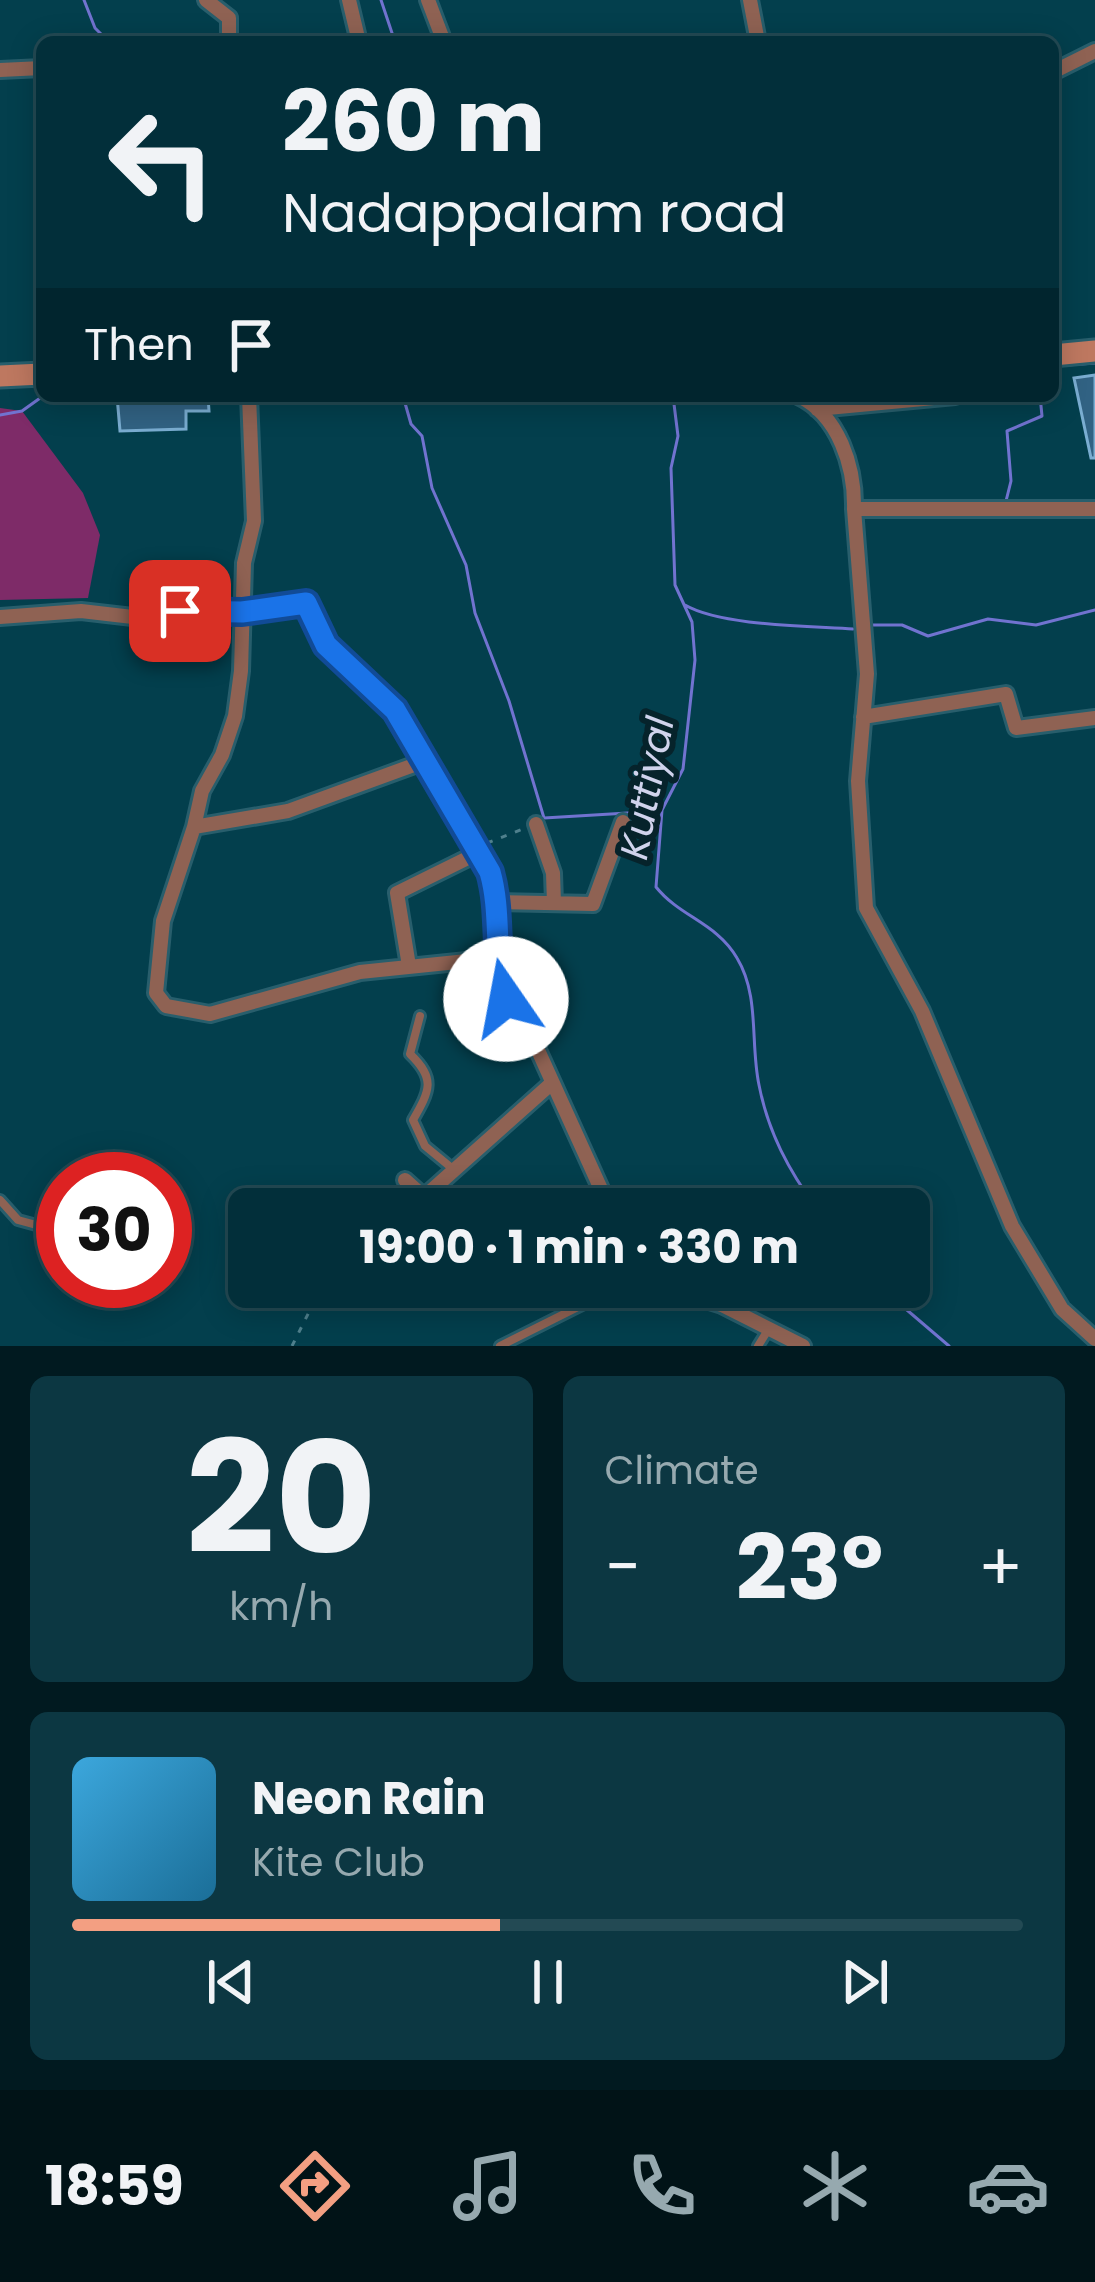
<!DOCTYPE html>
<html lang="en">
<head>
<meta charset="utf-8">
<style>
  :root { --surface:#022f3a; --page:#0c3742; --text:#f1f3f6; --muted:#96a9af; --line:#234a54; --accent:#f39f82 }
  body { margin:0; font-family:Poppins,sans-serif; background:var(--page); color:var(--text); height:100vh; display:flex; flex-direction:column; font-size:45px; white-space:nowrap }
  * { box-sizing:border-box; margin:0 }
  p { font-size:39px; color:var(--muted) }
  .icon { flex:none; width:66px; height:66px; fill:none; stroke:currentColor; stroke-width:2; stroke-linecap:round; stroke-linejoin:round }
  .map { position:relative; height:1346px; overflow:hidden }
  .details { display:flex; flex-direction:column; gap:30px; padding:30px; background:#011a20; flex:1 }
  .details>* { flex:none }
  .guide { position:absolute; left:36px; top:36px; width:1023px; height:366px; border-radius:18px; box-shadow:0 6px 30px #0003,0 0 0 3px var(--line); background:#022f3a; color:var(--text); overflow:hidden }
  .speed { position:absolute; left:36px; top:1152px; display:flex; gap:24px; font-size:60px; font-weight:700; text-align:center }
  .speed>* { display:grid; place-content:center; width:156px; height:156px; border-radius:50%; background:var(--surface); box-shadow:0 6px 30px #0003,0 0 0 3px var(--line); line-height:1 }
  .speed .limit { border:18px solid #d22; background:#fff; color:#111 }
  .pin { position:absolute; display:grid; place-items:center; width:102px; height:102px; color:#fff; margin:-51px; border-radius:24px; box-shadow:0 6px 18px #0006 }
  .me { position:absolute; width:132px; margin:-66px; rotate:348deg; stroke-linejoin:round; filter:drop-shadow(0 0 9px #0008) }
  .turn { display:flex; align-items:center; gap:42px; height:252px; padding:0 48px; font-size:54px }
  .turn .icon { width:156px; height:156px; stroke-width:2.5 }
  .turn b { display:block; font-size:84px; line-height:102px }
  .then { display:flex; align-items:center; height:114px; padding:0 48px; background:#0003; gap:24px; font-size:45px }
  .big { font-size:90px; font-weight:700; line-height:1.1 }
  .details .tile { flex:1; display:flex; flex-direction:column; justify-content:center; gap:18px; min-width:0; padding:0 42px; border-radius:18px; background:var(--page) }
  .details .dial { align-items:center; gap:0 }
  .dial b { font-size:156px; line-height:1 }
  .song { display:flex; align-items:center; gap:36px }
  .cover { width:144px; height:144px; border-radius:18px; background:linear-gradient(135deg,hsl(200 70% 55%),hsl(200 70% 35%)) }
  .played { height:12px; border-radius:6px; background:linear-gradient(90deg,var(--accent) 45%,var(--line) 45%) }
  .keys { display:flex; justify-content:space-around; direction:ltr }
  .heat { display:flex; justify-content:space-between; align-items:center; font-size:66px; direction:ltr }
  .details .tiles { flex:1; display:grid; gap:30px; grid-template-columns:1fr 1fr }
  .tile:last-child { grid-column:span 2 }
  .trip { position:absolute; left:228px; top:1188px; width:702px; height:120px; border-radius:18px; background:var(--surface); box-shadow:0 6px 30px #0003,0 0 0 3px var(--line); font-weight:700; line-height:120px; text-align:center }
  .tab-bar { display:flex; height:192px; justify-content:space-around; align-items:center; background:#011317; color:var(--muted) }
  .tab-bar .icon { width:84px; height:84px }
  .tab-bar .active { color:var(--accent) }
  .tab-bar b { font-size:54px; color:var(--text) }
  .map>svg:first-child { display:block }
  .green { fill:#7e2b68 }
  .lines { fill:none; stroke-linecap:round; stroke-linejoin:round }
  .stream { stroke:#7173d0; stroke-width:3 }
  .building { fill:#316283; stroke:#7aadd1; stroke-width:3 }
  .lane-casing { stroke:#285e6c; stroke-width:14 }
  .street-casing { stroke:#285e6c; stroke-width:20 }
  .secondary-casing { stroke:#285e6c; stroke-width:27 }
  .path { stroke:#4f808d; stroke-width:3; stroke-dasharray:6 9; stroke-linecap:butt }
  .lane { stroke:#8f6253; stroke-width:8 }
  .street { stroke:#8f6253; stroke-width:14 }
  .secondary { stroke:#be7860; stroke-width:21 }
  .route-casing { stroke:#114b97; stroke-width:30 }
  .route { stroke:#1a73e8; stroke-width:21 }
  .labels { text-anchor:middle; dominant-baseline:central; stroke-width:12; stroke-linejoin:round; paint-order:stroke }
  .water-label { font-size:39px; font-style:italic; fill:#d0d3ec; stroke:#06232b }
</style>
</head>
<body>
<div class="map">
<svg width="1095" height="1346" viewBox="0 0 1095 1346">
  <rect width="100%" height="100%" fill="#033f4d"/>
  <!-- green -->
  <path class="green" d="M0,408l22,3 61,82 17,42 -12,63 -88,2z"/>
  <g class="lines">
    <!-- stream -->
    <path class="stream" d="M84,0l11,28 14,14
      M381,0l14,42
      M1053,366l42,-3
      M403,396l8,28 11,12 10,52 34,77 9,48 34,88 35,117 117,-7
      M673,396l5,40 -7,32 4,117 17,37 3,38 -12,109 -21,41 -6,77c24,30 61,36 81,71 23,38 13,85 22,127 9,47 30,86 58,124
      M0,415l22,-4 21,-15
      M996,502l10,-1 5,-20 -4,-50 35,-15 -2,-20
      M685,605c36,21 124,21 168,24
      M873,625h29l26,11 60,-17 48,6 59,-15
      M880,1287l69,59"/>
  </g>
  <!-- building -->
  <path class="building" d="M1095,375v83h-4l-17,-80z
    M117,396h91l1,15h-23v18l-66,2z"/>
  <g class="lines">
    <defs>
      <path id="lane" d="M420,1016l-10,38c26,25 20,36 3,66l12,26 28,23
        M0,1200l18,20 33,9
        M300,1287l15,14
        M500,1346l118,-59
        M758,1346l10,-16"/>
      <path id="street" d="M206,0l23,18v24
        M349,0l10,42
        M428,0l16,42
        M750,0l8,42
        M0,70l42,-2
        M1053,72l42,-21
        M249,396l5,125 -10,42 -3,108 -6,45 -13,39 -20,36 -8,36 94,-16 137,-50
        M798,396c41,19 57,71 56,113
        M817,409l138,-13
        M1095,509h-241l13,165 -9,107 8,127 56,103 90,215 50,83 33,30
        M0,617l81,-6 69,8 30,-8 62,1 64,-9 20,42 69,65 95,162 7,23v75l9,29 26,38 78,172
        M863,717l143,-23 10,34 79,-10
        M536,824l17,49 1,30
        M194,827l-31,94 -7,72 10,13 44,8 150,-42 136,-14
        M497,902l96,2 30,-82
        M409,966l-12,-73 83,-41
        M405,1180l19,17 128,-114
        M665,1287l57,18 81,41"/>
      <path id="secondary" d="M1053,355l42,-4
        M0,376l42,-2"/>
    </defs>
    <!-- lane casing -->
    <use href="#lane" class="lane-casing"/>
    <!-- street casing -->
    <use href="#street" class="street-casing"/>
    <!-- secondary casing -->
    <use href="#secondary" class="secondary-casing"/>
    <!-- path -->
    <path class="path" d="M487,843l36,-14
      M374,1209l21,-19
      M292,1346l18,-36"/>
    <!-- lane -->
    <use href="#lane" class="lane"/>
    <!-- street -->
    <use href="#street" class="street"/>
    <!-- secondary -->
    <use href="#secondary" class="secondary"/>
  </g>
  <g class="lines">
    <defs>
      <path id="route" d="M180,611l62,1 64,-9 20,42 69,65 95,162c12,42 3,84 16,127"/>
    </defs>
    <!-- route casing -->
    <use href="#route" class="route-casing"/>
    <!-- route -->
    <use href="#route" class="route"/>
  </g>
  <g class="labels">
    <!-- water labels -->
    <g class="water-label">
      <text transform="translate(647 788) rotate(-79)">Kuttiyal</text>
    </g>
  </g>
</svg>
<div class="speed"><div class="limit">30</div></div>
<div class="pin" style="left:180px;top:611px;background:#d93025"><svg class="icon" aria-label="arrive" viewBox="0 0 24 24"><path d="M6 21V4h12l-3 4 3 4H6"/></svg></div>
<svg class="me" style="left:506px;top:999px" viewBox="-20 -20 40 40"><circle r="19" fill="#fff"/><path d="M0-13L10 11 0 6-10 11z" fill="#1a73e8"/></svg>
<div class="trip">19:00 · 1 min · 330 m</div>
<div class="guide">
<div class="turn"><svg class="icon" aria-label="left" viewBox="0 0 24 24"><path d="M17 20v-9H6M10 6l-5 5 5 5"/></svg><div><b>260 m</b>Nadappalam road</div></div>
<div class="then">Then<svg class="icon" aria-label="arrive" viewBox="0 0 24 24"><path d="M6 21V4h12l-3 4 3 4H6"/></svg></div>
</div>
</div>
<section class="details">
<div class="tiles">
<div class="tile dial"><b>20</b><p>km/h</p></div>
<div class="tile"><p>Climate</p>
<div class="heat"><a>−</a><b class="big">23°</b><a>+</a></div>
</div>
<div class="tile">
<div class="song"><i class="cover"></i><div><b>Neon Rain</b><p>Kite Club</p></div></div>
<div class="played"></div>
<div class="keys"><svg class="icon" aria-label="previous" viewBox="0 0 24 24"><path d="M18 5L8 12l10 7zM5 5v14"/></svg><svg class="icon" aria-label="pause" viewBox="0 0 24 24"><path d="M8 5v14M16 5v14"/></svg><svg class="icon" aria-label="next" viewBox="0 0 24 24"><path d="M6 5l10 7-10 7zM19 5v14"/></svg></div>
</div>
</div>
</section>
<nav class="tab-bar">
<b>18:59</b>
<svg class="icon active" aria-label="directions" viewBox="0 0 24 24"><path d="M12 3l9 9-9 9-9-9zM9 14v-3h6M13 9l2 2-2 2"/></svg>
<svg class="icon" aria-label="music" viewBox="0 0 24 24"><path d="M9 18V5l10-2v13"/><circle cx="6" cy="18" r="3"/><circle cx="16" cy="16" r="3"/></svg>
<svg class="icon" aria-label="phone" viewBox="0 0 24 24"><path d="M5 4h4l2 5-3 2q2 4 5 5l2-3 5 2v4C11 20 4 13 5 4z"/></svg>
<svg class="icon" aria-label="climate" viewBox="0 0 24 24"><path d="M12 3v18M4 7l16 10M4 17L20 7"/></svg>
<svg class="icon" aria-label="car" viewBox="0 0 24 24"><path d="M5 17H2v-5l4-1 3-4h7l3 4 3 1v5h-3M9 17h6M6 11h13"/><circle cx="7" cy="17" r="2"/><circle cx="17" cy="17" r="2"/></svg>
</nav>
</body>
</html>
